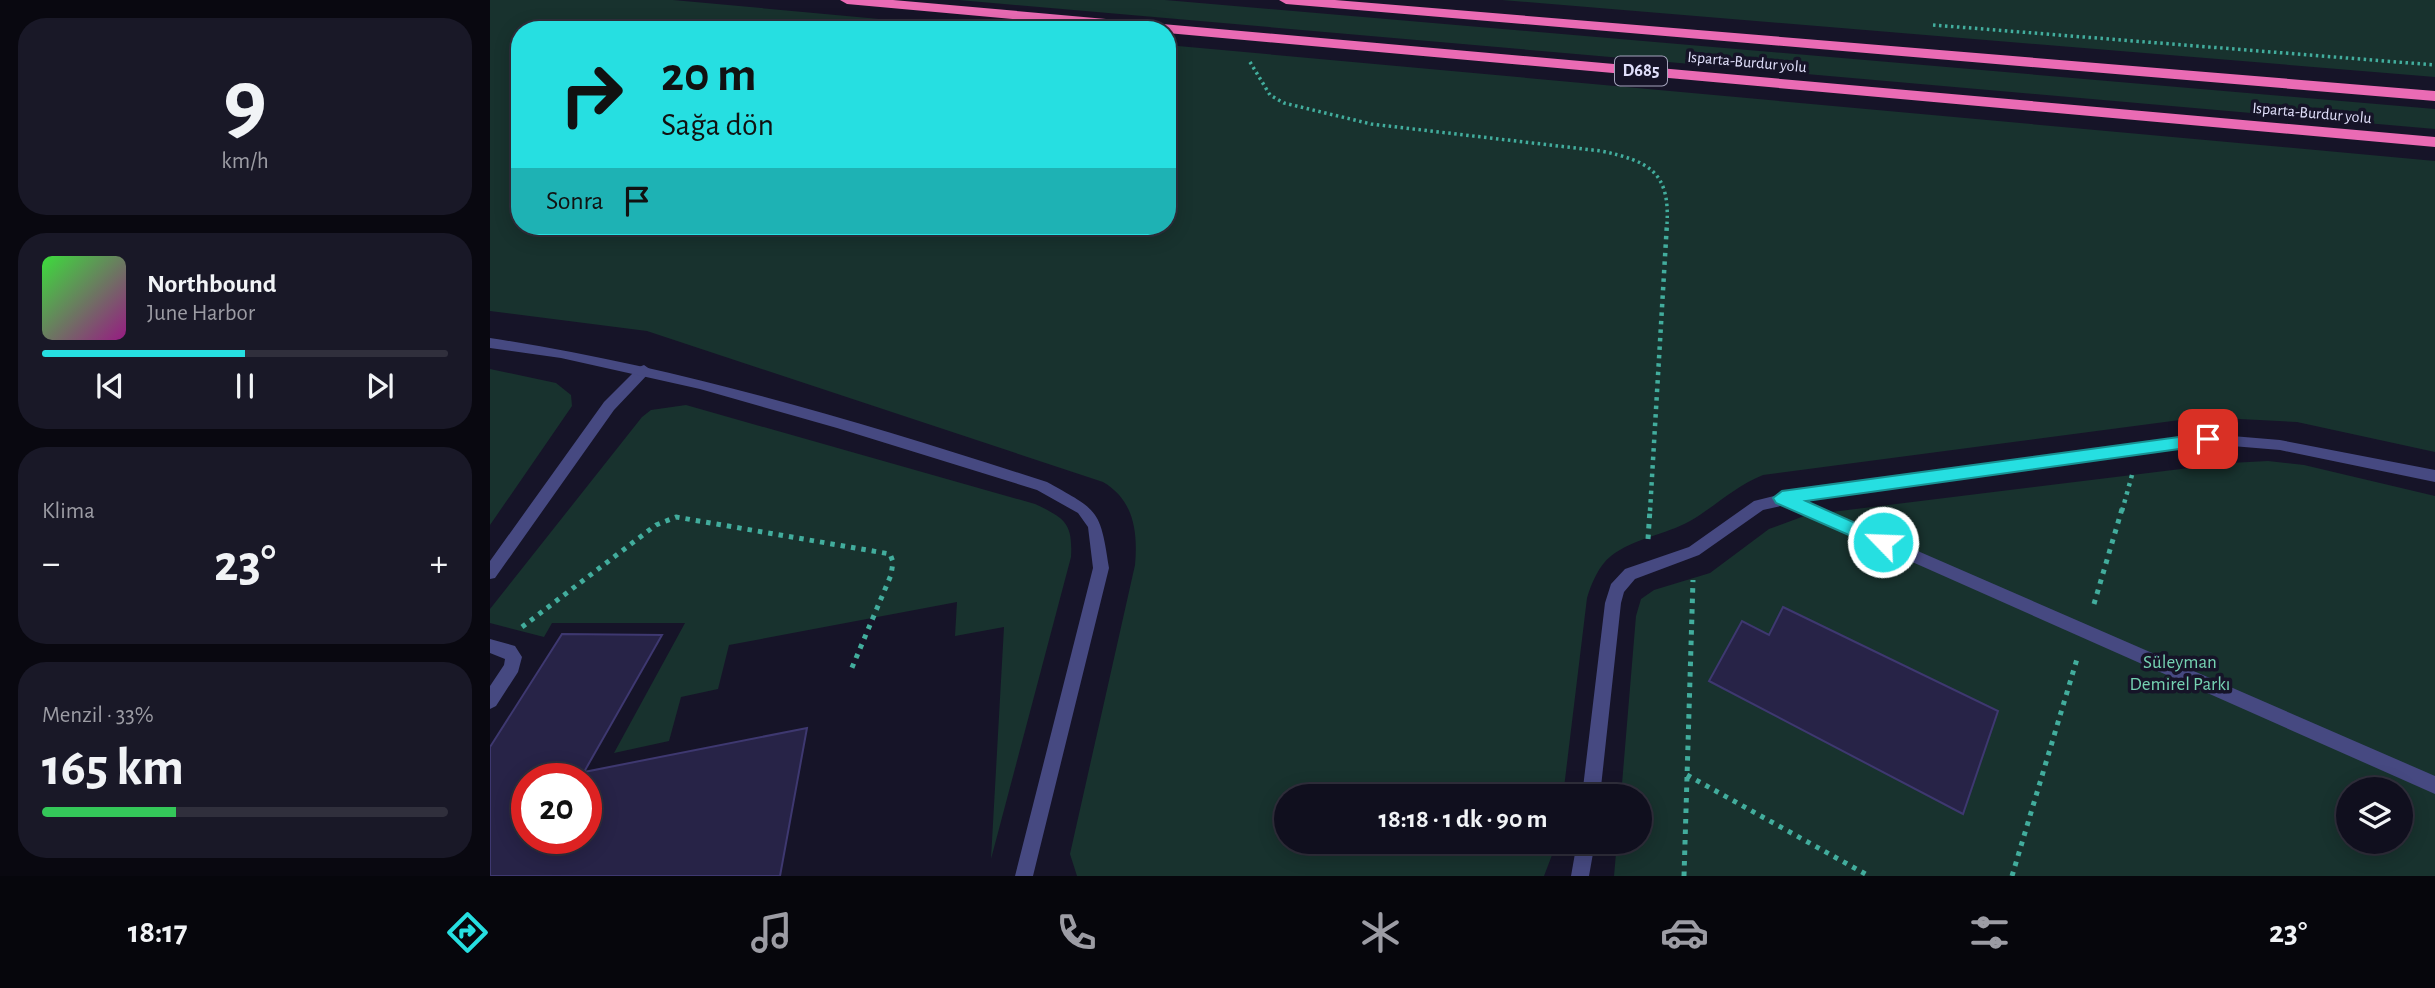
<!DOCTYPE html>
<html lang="tr">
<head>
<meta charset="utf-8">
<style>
  :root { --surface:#100f1e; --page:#191827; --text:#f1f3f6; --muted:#9c9ca4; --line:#302f3c; --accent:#26dfe1 }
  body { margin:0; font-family:"Alegreya Sans",sans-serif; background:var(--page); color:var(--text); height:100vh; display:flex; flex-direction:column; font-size:26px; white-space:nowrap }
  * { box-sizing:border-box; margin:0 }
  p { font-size:23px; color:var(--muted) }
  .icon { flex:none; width:38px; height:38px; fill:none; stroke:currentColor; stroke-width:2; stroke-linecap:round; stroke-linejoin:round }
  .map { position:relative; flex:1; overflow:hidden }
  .drawer { display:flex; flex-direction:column; gap:18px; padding:18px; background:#090810; width:490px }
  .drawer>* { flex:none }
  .hud { position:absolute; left:21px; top:21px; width:665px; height:214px; border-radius:28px; box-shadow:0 4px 18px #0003,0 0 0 2px var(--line); background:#26dfe1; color:#111; overflow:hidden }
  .controls { position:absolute; left:1846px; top:777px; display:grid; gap:14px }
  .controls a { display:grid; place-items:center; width:77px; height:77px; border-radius:50%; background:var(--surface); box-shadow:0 4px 18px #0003,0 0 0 2px var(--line); font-size:35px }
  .speed { position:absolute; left:21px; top:763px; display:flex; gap:14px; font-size:35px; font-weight:700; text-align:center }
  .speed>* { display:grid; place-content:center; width:91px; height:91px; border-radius:50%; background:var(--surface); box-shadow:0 4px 18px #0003,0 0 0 2px var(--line); line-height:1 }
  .speed .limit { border:10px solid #d22; background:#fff; color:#111 }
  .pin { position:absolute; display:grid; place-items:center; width:60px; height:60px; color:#fff; margin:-30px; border-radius:14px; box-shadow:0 4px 10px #0006 }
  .me { position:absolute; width:77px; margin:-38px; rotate:294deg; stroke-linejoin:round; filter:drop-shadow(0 0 5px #0008) }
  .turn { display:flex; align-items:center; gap:24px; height:147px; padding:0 35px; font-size:32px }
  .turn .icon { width:91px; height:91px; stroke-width:2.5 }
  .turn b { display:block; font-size:49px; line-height:60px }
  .then { display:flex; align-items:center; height:66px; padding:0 35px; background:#0003; gap:14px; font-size:26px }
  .big { font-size:52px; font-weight:600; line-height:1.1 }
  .drawer .tile { flex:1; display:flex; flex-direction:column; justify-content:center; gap:10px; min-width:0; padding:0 24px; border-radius:28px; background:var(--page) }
  .drawer .dial { align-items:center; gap:0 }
  .dial b { font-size:91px; line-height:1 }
  .song { display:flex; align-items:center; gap:21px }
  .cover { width:84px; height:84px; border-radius:10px; background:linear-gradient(135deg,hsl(120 70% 55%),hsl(310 70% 35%)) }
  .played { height:7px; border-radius:4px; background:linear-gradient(90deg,var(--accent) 50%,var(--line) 50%) }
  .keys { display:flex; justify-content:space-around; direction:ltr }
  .heat { display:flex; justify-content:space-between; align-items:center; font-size:38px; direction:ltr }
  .charge { height:10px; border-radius:5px; background:linear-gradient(90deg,#34c759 33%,var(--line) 0) }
  .trip { position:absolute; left:784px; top:784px; width:378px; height:70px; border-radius:35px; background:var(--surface); box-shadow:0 4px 18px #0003,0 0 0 2px var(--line); font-weight:600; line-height:70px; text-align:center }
  .tab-bar { display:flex; height:112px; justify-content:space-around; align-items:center; background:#06060c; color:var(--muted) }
  .tab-bar .icon { width:49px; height:49px }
  .tab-bar .selected { color:var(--accent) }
  .tab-bar b { font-size:32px; color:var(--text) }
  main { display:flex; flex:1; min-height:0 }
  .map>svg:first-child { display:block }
  .green { fill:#18322e; fill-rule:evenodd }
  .building { fill:#272347; stroke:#3e3870; stroke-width:2; fill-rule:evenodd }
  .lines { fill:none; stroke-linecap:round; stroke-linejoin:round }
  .path-far2 { stroke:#42ad9d; stroke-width:3.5; stroke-dasharray:2.5 3.5; stroke-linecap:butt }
  .path-far1 { stroke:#42ad9d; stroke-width:4.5; stroke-dasharray:3.5 5; stroke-linecap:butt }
  .path { stroke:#42ad9d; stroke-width:5; stroke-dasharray:4.5 6; stroke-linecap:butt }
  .lane { fill:#464981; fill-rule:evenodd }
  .street { fill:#464981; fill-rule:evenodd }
  .highway { fill:#ea6bb4; fill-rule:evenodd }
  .route { fill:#26dfe1; stroke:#199192; stroke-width:2 }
  .labels { text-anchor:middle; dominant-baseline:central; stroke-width:7; stroke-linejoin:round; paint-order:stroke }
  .far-street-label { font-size:16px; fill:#e1e0fb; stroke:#161428 }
  .shield { fill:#161428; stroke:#a4a3bc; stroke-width:2 }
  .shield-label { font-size:18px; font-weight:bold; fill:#e1e0fb }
  .park-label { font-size:19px; fill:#75d2b2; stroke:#161428 }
</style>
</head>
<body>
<main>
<section class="drawer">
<div class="tile dial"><b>9</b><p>km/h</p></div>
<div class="tile">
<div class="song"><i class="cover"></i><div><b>Northbound</b><p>June Harbor</p></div></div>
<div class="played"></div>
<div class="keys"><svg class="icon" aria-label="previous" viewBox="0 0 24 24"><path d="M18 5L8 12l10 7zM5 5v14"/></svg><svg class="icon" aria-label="pause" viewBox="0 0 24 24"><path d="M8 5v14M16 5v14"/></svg><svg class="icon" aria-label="next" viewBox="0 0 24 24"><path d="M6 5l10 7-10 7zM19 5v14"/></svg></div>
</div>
<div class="tile"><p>Klima</p>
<div class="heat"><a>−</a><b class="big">23°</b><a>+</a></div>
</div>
<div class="tile"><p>Menzil · 33%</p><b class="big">165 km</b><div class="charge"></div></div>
</section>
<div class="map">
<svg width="1945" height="876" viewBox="0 0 1945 876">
  <rect width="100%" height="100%" fill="#161428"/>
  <!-- green -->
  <path class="green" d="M0,0h183l326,30h-479v196h647v-181l1268,116v291l-138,-30 -76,-4 -41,2 -417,55c-28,11 -47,31 -73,46 -25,14 -56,17 -79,35 -12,9 -20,28 -24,42l-24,198h-277v46h271l-13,34h-467l-7,-22 65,-289c3,-33 -1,-65 -32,-83l-456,-151 -157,-20z
    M469,0h206l1270,109v20z
    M1012,0h933v77z
    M0,369l66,14 15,12 1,11 -82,119z
    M196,405l349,99c29,14 38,18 36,53l-80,302 13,-232 -49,9 2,-34 -228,43 -11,44 -37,8 -12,44 -55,12 71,-130h-133l-8,14 -54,-14v-14l152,-192 9,-7z
    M1778,461l36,4 131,31v380h-821l3,-34h23v-46h-19l15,-180 5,-17 13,-9 56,-17 59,-44 38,-14 423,-52zM1858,789h53v53h-53z"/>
  <!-- building -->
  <path class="building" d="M1293,607l215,104 -35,103 -254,-133 33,-60 27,14z
    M72,634l100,1 -78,137 223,-44 -27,148h-290v-129zM37,779h59v59h-59z"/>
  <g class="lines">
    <!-- path-far2 -->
    <path class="path-far2" d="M1443,25l502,40
      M760,62l20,33 14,8 87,21 230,27c48,10 69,21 66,73"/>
    <!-- path-far1 -->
    <path class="path-far1" d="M1160,511l17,-288
      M1632,511l10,-36"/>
    <!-- path -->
    <path class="path" d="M1158,539l2,-30
      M1604,604l28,-95
      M32,627l134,-102 20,-8 214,37 3,8 -2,13 -40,95
      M1197,775l182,101
      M1194,876l9,-296
      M1522,876l65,-217"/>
    <!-- lane -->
    <path class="lane" d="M154,365l7,5 -2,3 -35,37 -119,168 -5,1v-18l114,-159 35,-35z
      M1292,492l653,284v18l-658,-292 -2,-4 2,-4z
      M0,639l25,7 7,11 -4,15 -22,34 -6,3v-23l14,-21 1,-6 -15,-6z"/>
    <!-- street -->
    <path class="street" d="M0,338c190,29 374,85 557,144 52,29 53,27 62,86l-76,308h-18l78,-308 -5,-41 -10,-14 -41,-23 -200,-62 -137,-39 -139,-31 -71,-10z
      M1718,434l72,6 155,30v12l-155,-32 -72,-6 -401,56 -44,10 -64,45 -64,24 -11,13 -3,11 -21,193h-18l23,-193 6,-19 14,-15 64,-22 65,-46 53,-13z
      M1087,842h18l-6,34h-18z"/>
    <!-- highway -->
    <path class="highway" d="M350,0h53l1542,137v10l-1268,-114v-3h-34l-286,-26z
      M789,0h56l1100,91v10l-1149,-97z"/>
  </g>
  <!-- route -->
  <path class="route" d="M1718,433l8,6 -8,6 -402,56 83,37 3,4 -9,8 -107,-47 -3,-5 9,-7z"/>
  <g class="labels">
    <!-- far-street labels -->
    <g class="far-street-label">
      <text transform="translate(1257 62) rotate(5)">Isparta-Burdur yolu</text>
      <text transform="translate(1822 113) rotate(5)">Isparta-Burdur yolu</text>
    </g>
    <!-- shield labels -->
    <rect class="shield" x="1125" y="56.5" width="52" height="29" rx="5"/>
    <g class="shield-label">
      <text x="1151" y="71">D685</text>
    </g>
    <!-- park labels -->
    <g class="park-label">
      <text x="1690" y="662">Süleyman<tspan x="1690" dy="22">Demirel Parkı</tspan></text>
    </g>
  </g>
</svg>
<div class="controls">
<a><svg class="icon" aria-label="layers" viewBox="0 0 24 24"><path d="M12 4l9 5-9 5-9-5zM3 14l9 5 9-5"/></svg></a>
</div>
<div class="speed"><div class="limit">20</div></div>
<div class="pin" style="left:1718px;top:439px;background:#d93025"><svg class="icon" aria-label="arrive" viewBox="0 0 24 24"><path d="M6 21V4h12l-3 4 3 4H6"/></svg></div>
<svg class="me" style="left:1393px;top:542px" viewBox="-20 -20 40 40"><circle r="17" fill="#26dfe1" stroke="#fff" stroke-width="3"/><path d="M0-11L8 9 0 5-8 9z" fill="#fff"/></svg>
<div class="trip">18:18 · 1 dk · 90 m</div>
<div class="hud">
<div class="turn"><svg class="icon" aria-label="right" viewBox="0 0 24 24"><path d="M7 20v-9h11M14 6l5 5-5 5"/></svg><div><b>20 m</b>Sağa dön</div></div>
<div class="then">Sonra<svg class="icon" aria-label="arrive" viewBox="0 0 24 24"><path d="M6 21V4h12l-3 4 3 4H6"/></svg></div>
</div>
</div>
</main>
<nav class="tab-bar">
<b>18:17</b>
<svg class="icon selected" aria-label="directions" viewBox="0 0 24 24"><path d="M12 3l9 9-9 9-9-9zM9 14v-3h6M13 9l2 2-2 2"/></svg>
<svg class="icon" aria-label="music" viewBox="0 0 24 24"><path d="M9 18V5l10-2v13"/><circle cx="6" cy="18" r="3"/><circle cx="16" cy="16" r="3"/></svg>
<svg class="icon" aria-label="phone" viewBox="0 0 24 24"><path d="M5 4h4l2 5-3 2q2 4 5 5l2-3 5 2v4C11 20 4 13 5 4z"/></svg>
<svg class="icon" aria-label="climate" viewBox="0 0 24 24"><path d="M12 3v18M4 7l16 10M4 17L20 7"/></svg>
<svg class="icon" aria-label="car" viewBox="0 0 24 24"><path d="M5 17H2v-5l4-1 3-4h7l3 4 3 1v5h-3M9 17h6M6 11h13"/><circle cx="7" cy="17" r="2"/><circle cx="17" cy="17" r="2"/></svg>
<svg class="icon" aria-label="filters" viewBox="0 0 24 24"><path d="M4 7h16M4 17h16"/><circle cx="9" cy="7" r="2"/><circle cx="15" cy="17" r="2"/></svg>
<b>23°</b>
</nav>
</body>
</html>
